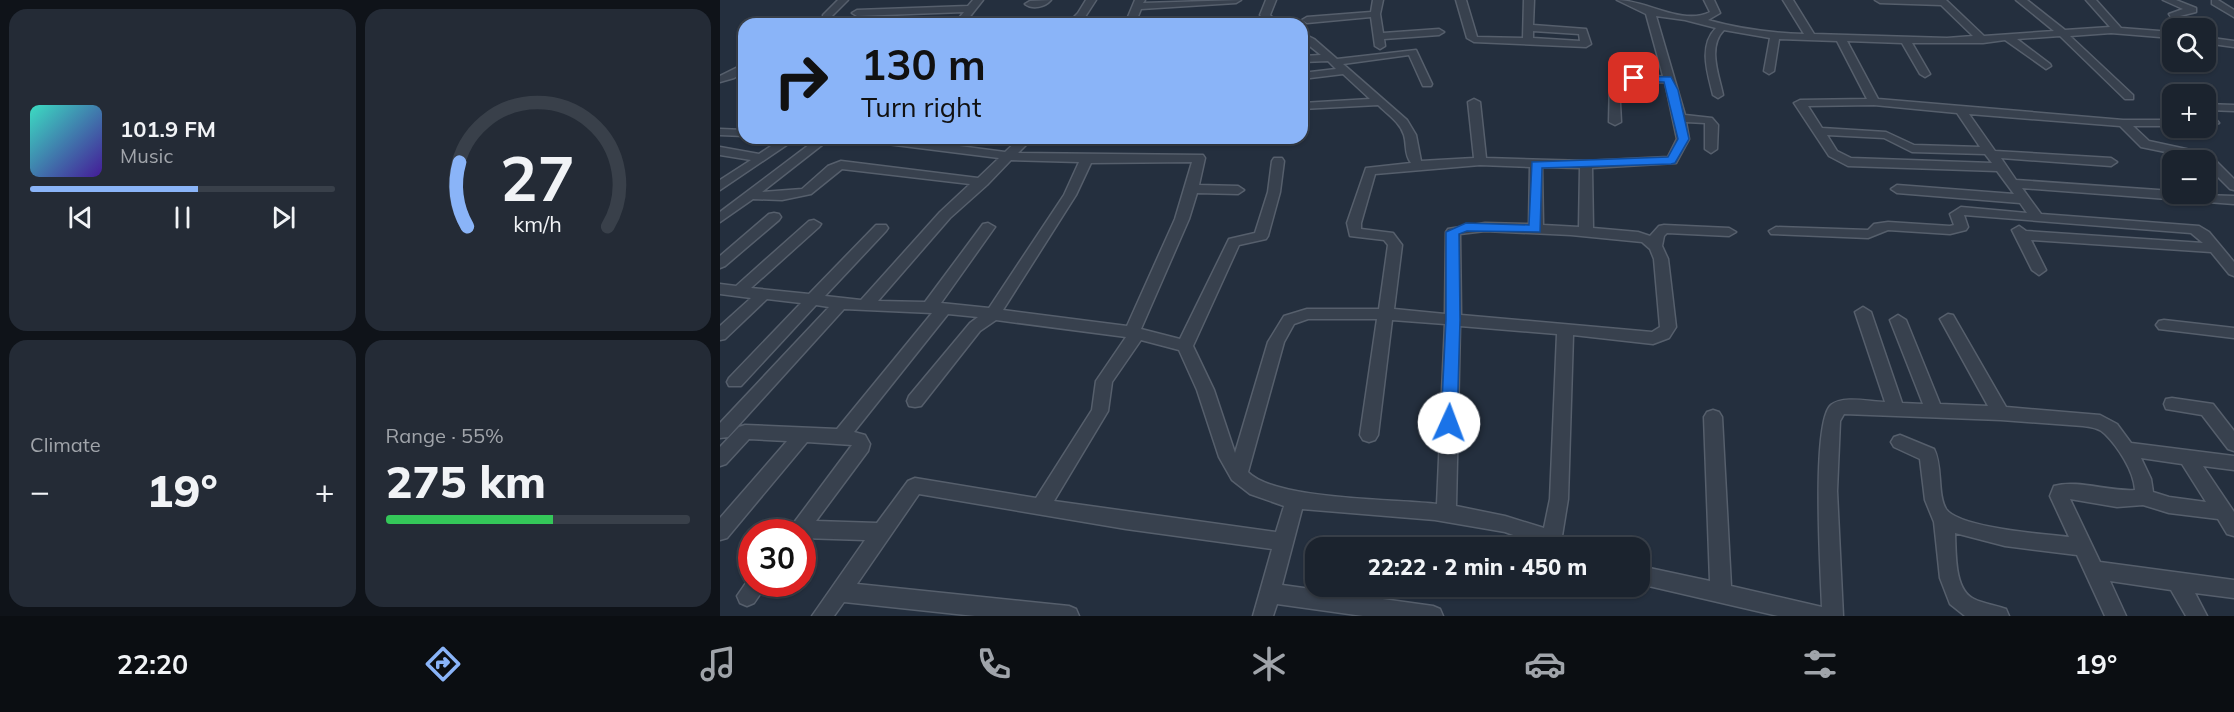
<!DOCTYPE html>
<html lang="en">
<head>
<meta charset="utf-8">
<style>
  :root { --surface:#1b232e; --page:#242b36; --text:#f1f3f6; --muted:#a0a4aa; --line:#39404a; --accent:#8ab4f8 }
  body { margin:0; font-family:Mulish,sans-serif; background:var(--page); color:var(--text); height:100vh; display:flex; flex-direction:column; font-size:22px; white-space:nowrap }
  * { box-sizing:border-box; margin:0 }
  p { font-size:20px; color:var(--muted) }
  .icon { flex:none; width:33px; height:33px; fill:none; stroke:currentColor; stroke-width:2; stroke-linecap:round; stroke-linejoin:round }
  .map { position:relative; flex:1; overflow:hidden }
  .panel { display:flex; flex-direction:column; gap:9px; padding:9px; background:#0f1319; width:720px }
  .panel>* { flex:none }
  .hud { position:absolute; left:18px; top:18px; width:570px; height:126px; border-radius:18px; box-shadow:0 2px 4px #0004,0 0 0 2px var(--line); background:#8ab4f8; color:#111; overflow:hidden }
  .buttons { position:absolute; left:1442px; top:18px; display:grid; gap:12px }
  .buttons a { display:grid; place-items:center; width:54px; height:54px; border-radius:12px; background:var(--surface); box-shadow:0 2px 4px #0004,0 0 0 2px var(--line); font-size:30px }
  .speed { position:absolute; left:18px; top:519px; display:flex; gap:12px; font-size:30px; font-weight:700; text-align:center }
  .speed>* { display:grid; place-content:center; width:78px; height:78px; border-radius:50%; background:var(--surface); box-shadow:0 2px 4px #0004,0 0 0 2px var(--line); line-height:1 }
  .speed .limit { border:9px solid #d22; background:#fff; color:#111 }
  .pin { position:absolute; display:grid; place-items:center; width:51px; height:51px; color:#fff; margin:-26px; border-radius:12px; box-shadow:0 3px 9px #0006 }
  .me { position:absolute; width:66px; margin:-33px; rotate:2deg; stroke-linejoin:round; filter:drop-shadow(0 0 4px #0008) }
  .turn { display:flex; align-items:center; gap:21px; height:126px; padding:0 24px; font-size:27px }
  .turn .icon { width:78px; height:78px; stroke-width:2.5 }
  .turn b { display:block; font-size:42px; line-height:51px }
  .big { font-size:45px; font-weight:800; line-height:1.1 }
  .panel .widget { flex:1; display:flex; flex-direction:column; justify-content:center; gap:9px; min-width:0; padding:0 21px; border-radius:18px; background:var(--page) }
  .panel .dial { align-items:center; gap:0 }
  .dial svg { height:156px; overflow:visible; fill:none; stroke:var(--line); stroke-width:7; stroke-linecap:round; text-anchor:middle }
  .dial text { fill:var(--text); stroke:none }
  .song { display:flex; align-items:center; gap:18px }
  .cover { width:72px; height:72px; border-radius:9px; background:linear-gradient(135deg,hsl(170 70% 55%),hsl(260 70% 35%)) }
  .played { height:6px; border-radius:3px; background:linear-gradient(90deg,var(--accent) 55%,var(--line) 55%) }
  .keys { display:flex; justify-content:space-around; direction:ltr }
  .heat { display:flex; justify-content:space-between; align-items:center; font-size:33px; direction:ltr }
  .charge { height:9px; border-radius:4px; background:linear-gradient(90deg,#34c759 55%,var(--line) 0) }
  .panel .tiles { flex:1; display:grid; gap:9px; grid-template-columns:repeat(2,1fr) }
  .trip { position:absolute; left:585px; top:537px; width:345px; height:60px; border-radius:18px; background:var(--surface); box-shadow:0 2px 4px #0004,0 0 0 2px var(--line); font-weight:800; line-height:60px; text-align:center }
  .tabs { display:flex; height:96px; justify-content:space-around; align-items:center; background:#0b0e12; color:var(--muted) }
  .tabs .icon { width:42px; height:42px }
  .tabs .active { color:var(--accent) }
  .tabs b { font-size:27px; color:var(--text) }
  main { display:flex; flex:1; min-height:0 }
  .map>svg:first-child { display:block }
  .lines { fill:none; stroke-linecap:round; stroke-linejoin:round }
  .street-casing { stroke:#565f6c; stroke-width:3 }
  .street { fill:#38414e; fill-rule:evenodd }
  .route { fill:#1a73e8; stroke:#114b97; stroke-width:1.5 }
</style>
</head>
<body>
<main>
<section class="panel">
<div class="tiles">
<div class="widget">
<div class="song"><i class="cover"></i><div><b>101.9 FM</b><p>Music</p></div></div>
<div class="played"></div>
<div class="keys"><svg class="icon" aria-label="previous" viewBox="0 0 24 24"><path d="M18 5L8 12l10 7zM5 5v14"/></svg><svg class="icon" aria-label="pause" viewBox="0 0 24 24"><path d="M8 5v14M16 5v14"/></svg><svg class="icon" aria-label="next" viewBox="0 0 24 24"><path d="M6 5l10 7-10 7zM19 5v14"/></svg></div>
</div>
<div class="widget dial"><svg viewBox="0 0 100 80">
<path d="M14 69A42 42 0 1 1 86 69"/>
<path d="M14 69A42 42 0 0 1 10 36" stroke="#8ab4f8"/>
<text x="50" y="56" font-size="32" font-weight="700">27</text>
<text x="50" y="72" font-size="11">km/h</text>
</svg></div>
<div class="widget"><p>Climate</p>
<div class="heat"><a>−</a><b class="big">19°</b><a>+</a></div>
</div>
<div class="widget"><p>Range · 55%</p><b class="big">275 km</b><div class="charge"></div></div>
</div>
</section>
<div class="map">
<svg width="1514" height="616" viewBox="0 0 1514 616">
  <rect width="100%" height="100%" fill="#242f3e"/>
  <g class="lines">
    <defs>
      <path id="street" d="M118,0h10l-19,19h-6v-4z
        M253,0h10l-19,24h-10l10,-12 -107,4 -5,-3 5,-3 111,-4z
        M331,0c-6,7 -18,10 -26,4l5,-3z
        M366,0h10l-11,17 -7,7h-11l11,-11z
        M415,0h10l-2,3 98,-3 -5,3 -95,6 -6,15h-10z
        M546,0h10l-6,15 9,9h-10l-9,-9z
        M653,0h10l-3,14 3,19 56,-4 5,3 -5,3 -55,4 1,7 -5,3 -5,-3 -4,-29 -64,6 -5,-3 5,-3 64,-5z
        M736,0h10l11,37 46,1 1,-38h10l-1,25 53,4 5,15 -5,3 -112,-5 -7,-4zM813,31l46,3 1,7 -47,-3z
        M897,0c29,0 65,26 93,12l-6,-12h10l6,13 -12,7c32,9 63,13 96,14l-21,-34h10l21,34 133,4 26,-2 -32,-31 -61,-2 -5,-3h71l38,36 70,-5 -38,-31h11l38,30 45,-3 -24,-27h10l25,28 51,4v6l-61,-5 -41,3 63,59v4h-8l-65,-63 -43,3 33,25 1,2 -5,3 -41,-29 -22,3h-71l18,31 -5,3 -5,-3 -18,-31 -55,-2 31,58 245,21h49v6h-39l16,15 60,13 25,25v11l-4,-1 -25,-25v-4l-64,-13 -21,-21 -151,-12 26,37 116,7 6,4 -6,4 -110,-8 15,22 156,11v3l62,2v8l-212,-16 19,26 158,12 10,6 25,30v14l-5,-2 -18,-22 -180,-12 15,30 -7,5 -7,-5 -20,-40 7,-4 7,5 177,12 -12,-10 -227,-18 4,12 -2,3 -16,4 -62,-4 -20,8 -97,-4 -2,-3 7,-4 92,3 6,-6 14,-2 62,4 4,-1 -4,-11 11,-7 66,6 -7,-10 -123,-10 -6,-4 6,-4 117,9 -17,-23 -149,-5 -19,-10 -35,-53 6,-3 67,-1 -30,-58 -58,-2 -5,32 -5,3 -5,-3 6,-33 -46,-8c-17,17 -5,45 -1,65l-5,3 -5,-3c-5,-21 -15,-49 3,-67l-31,-8 -29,-4 29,99 27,3 6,7 -1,24 -6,4 -6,-4v-26l-19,-1 3,17 -13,24 -84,5 1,60 45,4 12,4 9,-10 5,-1 65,3 7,4 -7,4 -62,-3 -3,3 -2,10 6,13 8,68 -7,11 -16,6 -80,-9 -5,164 -6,37 15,6 3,6h-32l-43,-16 -70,-12 -133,-11 -20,76 151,21 7,3 3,7h-80l-86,-12 -4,12h-20l19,-67 -146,-20 -207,-35 -62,90 212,22 7,3 3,7h-104l-131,-14 -10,14h-22l53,-76 -63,-2v-6h-15l65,-87 -45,-3 -80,96 -7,2v-22l67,-77 -38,-2 -23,25 -6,2v-19l19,-20 6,-2 92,4 95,-116 -88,-4 -116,128 -8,1v-15l109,-116 -13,-2 -75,81h-12l-2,-4 2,-4 72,-75 -34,-4 -42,40 -5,1v-14l31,-28 -31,-4v-10l16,2 73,-65 5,-1 7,4 -2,3 -68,61 58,6 67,-69h10l2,3 -2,3 -61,65 36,4 79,-88 30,-28 -128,-15 -31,25 -29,6 -29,-1 -33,23v-10l98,-74h13l-69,54 40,-3 26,-23 13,-5 137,17 21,-20 -128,-16 -6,-4h33l107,14 15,-14h13l-15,15 185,2 2,3 -6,27 39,1 6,4 -6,4 -41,-1 -8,26 -48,110 39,10 49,-100 26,-6 13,-41 4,-31 2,-3h8l2,3 -4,31 -12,44 -2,3 -27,6 -46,101 21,44 21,63 33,-111 16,-26 23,-7h72l9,-64 -4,-5 -34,-4 -3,-13 19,-55 45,-5c-7,-9 -4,-18 -7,-28 -4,-13 -17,-21 -26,-30l-76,4v-6l68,-4 -27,-25 -41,5v-6l34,-4 -8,-8 -26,1v-6l19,-1 -19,-15v-7l12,6 23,20 79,-9 16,34 -1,2h-8l-14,-31 -66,9 64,56 9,15 5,26 53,-3 -6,-56 6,-3 6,3 6,56 100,3 82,-4 9,-18 -12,-57 -46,2 2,38 -6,3 -6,-3 1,-43 53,-3 -17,-62zM1154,105l83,8 23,34 -66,-2 -28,-13 -64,-4 -14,-22zM1107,135l57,3 28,14 73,2 7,9 -141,-5 -14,-7zM291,160l68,2 -15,33 -75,113 -48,-5 54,-76 -7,-4 -5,1 -58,78 -47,-1 72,-83 37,-33zM472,162l-17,57 -48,107 -124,-16 73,-115 15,-32zM760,165l50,2 -1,57 -44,-1 -37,6 -2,3 -1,82 -51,-5 8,-64 -9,-12 -32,-4v-6l14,-49zM822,167l38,1 -1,59 -36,-2zM765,231l86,4 71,7 8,7 4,10 6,68 -8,5 -191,-17 -1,-81zM228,314l30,3 -8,6 -61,73 -2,5 2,5 6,1 6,-1 59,-75 16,-11 130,17 -30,44 -4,29 -56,88 -121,-20 -7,3 -31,42 -61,-2 52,-70 2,-7 -5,-9 -11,-3zM588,319h69l-17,116 3,5 6,2 6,-2 3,-5 14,-115 53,4 -8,180c-43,-5 -162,-4 -189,-32l36,-130 10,-18zM740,326l97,8 -7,165 -6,29 -39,-12 -49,-10zM421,340l38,10 18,40 22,67 13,23 18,14 34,12 -8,26 -222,-31 54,-90 4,-29z
        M1443,0h13l20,8v4l-16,4 6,12h-8l-9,-14 14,-5z
        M1492,0h6l16,10v7l-22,-13z
        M1485,37l29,4v6l-29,-4z
        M24,64v8l-10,6 -14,4v-6z
        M1485,104l29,1v6l-26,-1 11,13 -14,4z
        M0,129l24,1v6l-24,-1z
        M63,138h14l-77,52v-10l31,-20 -31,-5v-8l39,7z
        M54,213l5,1 2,3 -2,3 -54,46 -5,2v-12l49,-42z
        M1143,307l8,5 31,91 21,1 -33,-84 8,-5 8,5 34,84 48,2 -48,-87 8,-5 5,1 53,92 94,8 17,9 14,19 103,13v14l-31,-4 31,46v24l-7,-2 -9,-15 -49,-6 -26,-8 -26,2 -47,-8 30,63 134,18v18l-39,-5 12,23h-21l-15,-26 -61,-9 16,35h-21l-28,-61 -72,-9 -50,-13c1,20 -1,57 19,66 10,5 22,6 32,10l3,7h-44l-15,-12 -10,-26 -6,-56 -9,-22 -5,-41 -26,-12 -3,-5 3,-5 6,-2 34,14c9,17 3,45 12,60 13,19 98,25 123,28l-19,-41 4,-10c23,-7 56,6 81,4 -1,-19 -17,-43 -30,-56 -6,-6 -14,-7 -22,-8l-82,-6 -157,-6 -4,7 -3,70 6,125h-65l-138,-32v-18l70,15 -6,-164 3,-5 6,-2 6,2 3,5 9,169 91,21c-1,-32 -11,-185 9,-202 12,-10 40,-3 54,-3l-30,-90zM1421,458l41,6 24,38 -37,-5 -16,-5 -2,-13z
        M1444,320l70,8v10l-75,-9 -3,-4 3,-4z
        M1452,398l41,6 21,27v20l-6,-2 -26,-34 -36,-6 -2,-5 2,-5z
        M30,577l2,7h15l-13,19 -7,3 -7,-3 -3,-7z"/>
    </defs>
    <!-- street casing -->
    <use href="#street" class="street-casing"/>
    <!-- street -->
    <use href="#street" class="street"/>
  </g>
  <!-- route -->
  <path class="route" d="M910,76l41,1 7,13 11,49 -14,24 -4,1 -129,4 -2,64 -73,-1 -8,3 1,86 -3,103 -3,4h-11l-2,-4 5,-103v-88l20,-9 63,2 3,-63 136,-5 10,-18 -14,-57 -30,-1 -4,-1z"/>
</svg>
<div class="buttons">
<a><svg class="icon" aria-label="search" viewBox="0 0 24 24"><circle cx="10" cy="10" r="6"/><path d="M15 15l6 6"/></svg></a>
<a>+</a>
<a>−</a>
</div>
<div class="speed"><div class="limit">30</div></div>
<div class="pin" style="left:914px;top:78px;background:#d93025"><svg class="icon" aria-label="arrive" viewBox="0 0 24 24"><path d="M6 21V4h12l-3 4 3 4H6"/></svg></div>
<svg class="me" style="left:729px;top:423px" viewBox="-20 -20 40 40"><circle r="19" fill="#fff"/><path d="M0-13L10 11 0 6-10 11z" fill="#1a73e8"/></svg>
<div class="trip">22:22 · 2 min · 450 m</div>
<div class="hud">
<div class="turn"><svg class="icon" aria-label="right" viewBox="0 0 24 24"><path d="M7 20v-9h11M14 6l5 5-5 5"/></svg><div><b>130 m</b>Turn right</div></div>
</div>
</div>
</main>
<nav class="tabs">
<b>22:20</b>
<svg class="icon active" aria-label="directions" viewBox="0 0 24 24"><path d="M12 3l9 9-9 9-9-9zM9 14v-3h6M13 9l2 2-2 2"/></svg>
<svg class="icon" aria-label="music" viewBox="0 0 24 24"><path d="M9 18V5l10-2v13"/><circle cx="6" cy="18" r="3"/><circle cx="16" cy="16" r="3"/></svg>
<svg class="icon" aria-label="phone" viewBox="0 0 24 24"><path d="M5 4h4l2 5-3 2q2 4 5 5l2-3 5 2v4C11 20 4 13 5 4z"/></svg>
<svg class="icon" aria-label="climate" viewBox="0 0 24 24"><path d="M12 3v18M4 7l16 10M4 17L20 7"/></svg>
<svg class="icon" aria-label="car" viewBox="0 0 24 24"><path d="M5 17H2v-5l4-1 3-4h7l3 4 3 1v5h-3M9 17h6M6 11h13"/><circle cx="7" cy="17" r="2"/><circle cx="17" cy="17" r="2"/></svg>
<svg class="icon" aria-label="filters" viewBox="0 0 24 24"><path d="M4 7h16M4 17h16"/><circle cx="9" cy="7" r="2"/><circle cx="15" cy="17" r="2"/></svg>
<b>19°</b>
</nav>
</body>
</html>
